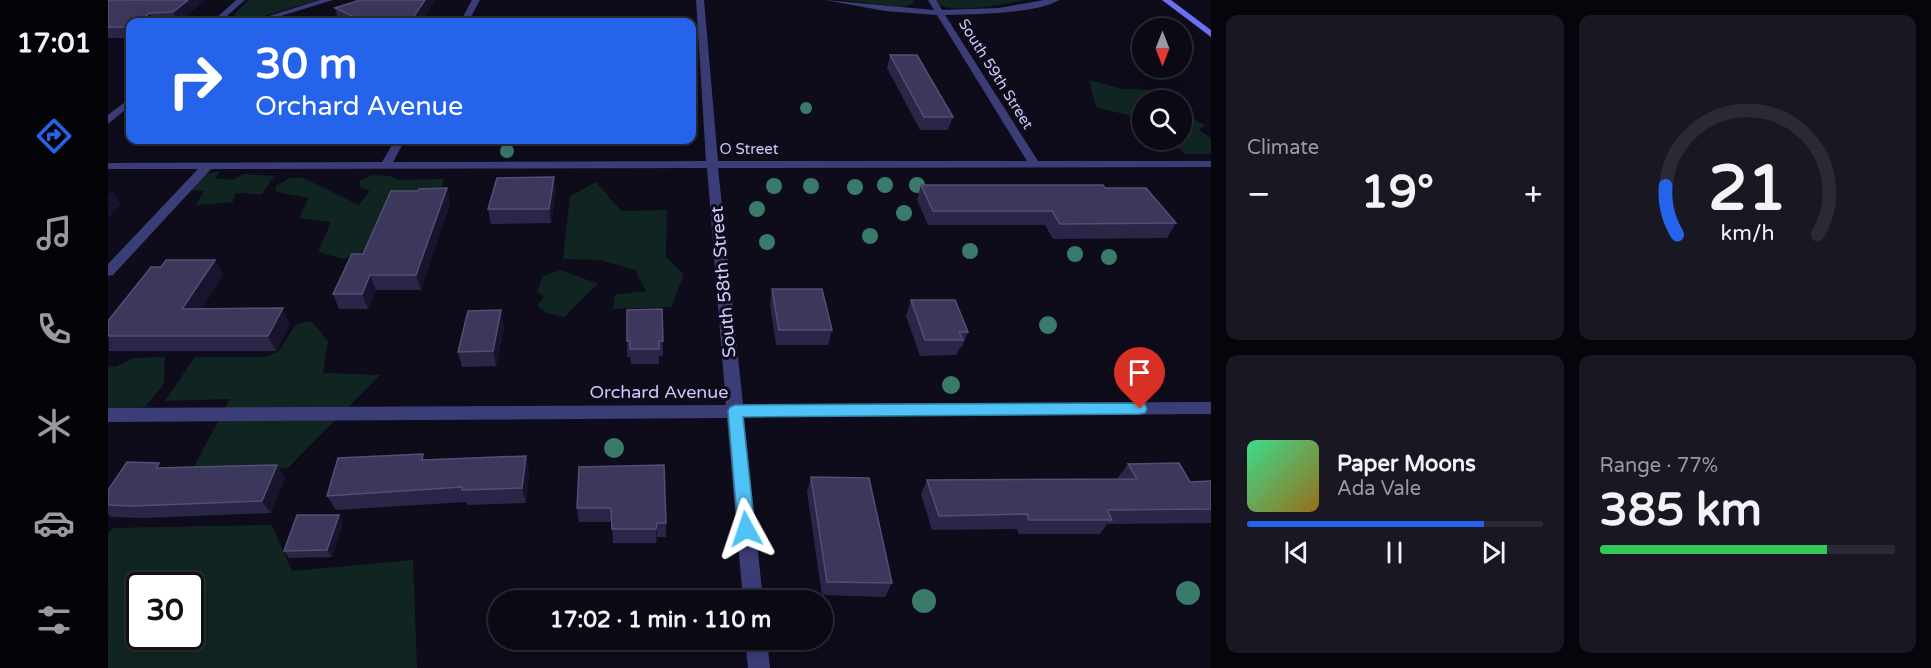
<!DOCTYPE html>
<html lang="en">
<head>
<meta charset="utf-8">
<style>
  :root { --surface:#0a0914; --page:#181722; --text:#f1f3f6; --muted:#999aa0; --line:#2a2a34; --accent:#2563eb }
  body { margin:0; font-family:"Varela Round",sans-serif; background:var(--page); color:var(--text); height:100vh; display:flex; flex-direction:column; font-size:22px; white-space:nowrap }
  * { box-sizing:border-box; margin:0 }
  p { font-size:20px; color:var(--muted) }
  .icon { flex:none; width:33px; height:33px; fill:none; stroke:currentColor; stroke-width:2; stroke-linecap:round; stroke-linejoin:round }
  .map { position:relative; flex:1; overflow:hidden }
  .sheet { display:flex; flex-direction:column; gap:15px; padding:15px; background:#06050b; width:720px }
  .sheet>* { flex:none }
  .banner { position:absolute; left:18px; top:18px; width:570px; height:126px; border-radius:12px; box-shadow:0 3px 15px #0003,0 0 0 2px var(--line); background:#2563eb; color:#fff; overflow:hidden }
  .needle { width:39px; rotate:180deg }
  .tools { position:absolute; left:1024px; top:18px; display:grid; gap:12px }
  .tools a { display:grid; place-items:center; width:60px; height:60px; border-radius:50%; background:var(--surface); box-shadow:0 3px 15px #0003,0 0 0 2px var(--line); font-size:30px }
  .speed { position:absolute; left:18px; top:572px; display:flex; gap:12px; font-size:30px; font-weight:700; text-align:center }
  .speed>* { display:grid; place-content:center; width:78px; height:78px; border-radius:50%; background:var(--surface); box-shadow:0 3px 15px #0003,0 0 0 2px var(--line); line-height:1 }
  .speed .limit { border:3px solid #111; border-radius:9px; background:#fff; color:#111 }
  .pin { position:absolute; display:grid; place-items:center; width:51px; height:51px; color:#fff; margin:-62px -26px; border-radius:50% 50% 50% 0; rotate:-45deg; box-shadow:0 0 6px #0007 }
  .pin .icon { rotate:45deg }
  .me { position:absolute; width:66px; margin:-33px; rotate:355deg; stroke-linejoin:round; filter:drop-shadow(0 0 4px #0008) }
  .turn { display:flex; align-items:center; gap:21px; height:126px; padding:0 30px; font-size:27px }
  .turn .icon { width:78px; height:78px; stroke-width:2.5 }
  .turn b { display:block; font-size:42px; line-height:51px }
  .big { font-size:45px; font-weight:700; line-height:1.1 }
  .sheet .widget { flex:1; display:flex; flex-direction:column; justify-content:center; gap:9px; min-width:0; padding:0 21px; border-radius:12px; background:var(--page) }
  .sheet .dial { align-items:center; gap:0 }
  .dial svg { height:156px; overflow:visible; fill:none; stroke:var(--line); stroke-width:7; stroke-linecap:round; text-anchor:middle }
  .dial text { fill:var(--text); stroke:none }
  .song { display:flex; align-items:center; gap:18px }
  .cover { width:72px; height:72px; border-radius:9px; background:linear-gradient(135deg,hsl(150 70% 55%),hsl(40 70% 35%)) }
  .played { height:6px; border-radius:3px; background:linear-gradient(90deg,var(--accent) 80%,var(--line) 80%) }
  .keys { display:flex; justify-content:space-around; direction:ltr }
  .heat { display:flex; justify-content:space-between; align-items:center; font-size:33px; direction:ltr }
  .charge { height:9px; border-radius:4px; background:linear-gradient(90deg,#34c759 77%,var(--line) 0) }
  .sheet .tiles { flex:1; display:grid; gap:15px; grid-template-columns:repeat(2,1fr) }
  .trip { position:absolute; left:380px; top:590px; width:345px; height:60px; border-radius:30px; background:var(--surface); box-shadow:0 3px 15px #0003,0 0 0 2px var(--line); font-weight:700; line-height:60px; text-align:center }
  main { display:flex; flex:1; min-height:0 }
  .tabs { display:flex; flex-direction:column; width:108px; justify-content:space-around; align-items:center; background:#040408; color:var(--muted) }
  .tabs .icon { width:42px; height:42px }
  .tabs .current { color:var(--accent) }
  .tabs b { font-size:27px; color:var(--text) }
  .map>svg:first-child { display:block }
  .green { fill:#102522; fill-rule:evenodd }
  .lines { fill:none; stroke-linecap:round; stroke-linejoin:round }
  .minor { fill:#3b3d77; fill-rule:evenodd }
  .secondary { fill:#6970f4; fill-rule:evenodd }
  .tree { fill:#397a6b }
  .wall { fill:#2a2648 }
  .shaded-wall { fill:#18142e }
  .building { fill:#3c385c; stroke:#524f75; stroke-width:1.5 }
  .route { fill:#4fc3f7; stroke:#337fa1; stroke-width:1.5 }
  .labels { text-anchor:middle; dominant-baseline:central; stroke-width:6; stroke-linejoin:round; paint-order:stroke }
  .far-street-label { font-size:15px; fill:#cccbfb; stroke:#0e0c1b }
  .street-label { font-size:18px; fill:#cccbfb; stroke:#0e0c1b }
</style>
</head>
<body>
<main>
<nav class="tabs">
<b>17:01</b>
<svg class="icon current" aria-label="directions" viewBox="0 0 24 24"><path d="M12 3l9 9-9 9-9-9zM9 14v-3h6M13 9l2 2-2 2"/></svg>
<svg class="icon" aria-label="music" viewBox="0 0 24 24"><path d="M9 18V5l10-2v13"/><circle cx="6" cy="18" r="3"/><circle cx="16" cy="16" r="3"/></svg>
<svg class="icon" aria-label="phone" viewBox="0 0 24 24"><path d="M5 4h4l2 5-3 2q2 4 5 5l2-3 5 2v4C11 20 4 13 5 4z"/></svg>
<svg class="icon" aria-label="climate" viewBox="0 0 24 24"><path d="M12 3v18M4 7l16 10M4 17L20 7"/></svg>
<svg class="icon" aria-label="car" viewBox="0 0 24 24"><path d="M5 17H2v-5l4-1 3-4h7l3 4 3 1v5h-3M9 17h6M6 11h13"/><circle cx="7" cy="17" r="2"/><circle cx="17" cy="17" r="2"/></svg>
<svg class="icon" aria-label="filters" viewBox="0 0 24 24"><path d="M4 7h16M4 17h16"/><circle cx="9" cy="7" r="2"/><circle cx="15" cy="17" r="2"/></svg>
</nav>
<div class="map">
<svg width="1103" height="668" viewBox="0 0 1103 668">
  <rect width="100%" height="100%" fill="#0e0c1b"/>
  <!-- green -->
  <path class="green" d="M141,0h69l-64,19 -20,-1 2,-6z
    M734,0h71l2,3 -13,4z
    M824,0h92c-21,4 -76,17 -92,0z
    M981,80l33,9 39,1 3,5 -11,1 3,4h-13v19l-47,-12z
    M1074,114l23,11 -6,5 12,8v16h-26l-14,-13 11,-1z
    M112,171l-5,7 17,2 12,-6 30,2 -12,18 -27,-1 -2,9 -37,3 8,-14 -13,-1 13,-15z
    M264,175l18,1 9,4 45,-1 -5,18 -37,1 -17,7 -12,31 5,10 -34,13 -26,-7 13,-30 -32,-4 10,-20 -33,-6v-6l14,-8h13l56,27 11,-14 -9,-3 -2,-7z
    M488,182l25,29 46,-1 -1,47 18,17 -13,33 -58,2 2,-14 31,-4 -11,-21 -34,-10 -38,-1 7,-63z
    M453,270l37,14 -34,33 -17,-4 -10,-7 7,-9 -7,-6 6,-15z
    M203,321l17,20 -5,32 57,2 -92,93 -98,6 40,-75 -65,2 30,-44h69l14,-5 18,-28z
    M57,357l-1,27 -19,23 -37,2v-43l8,1 17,-9z
    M164,525l20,46 121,-11 4,108h-309v-135l5,-5zM32,585h50v51h-50z"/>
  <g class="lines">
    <!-- minor -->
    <path class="minor" d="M128,0h9l-25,22h-8z
      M212,0h13l-72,22h-11z
      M364,0h8l-12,22h-8z
      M588,0h8l14,161h309l-90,-146 -52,-4 -60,-11 109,10 -6,-10h8l6,10 57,-2 45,-8h15c-22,14 -86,14 -114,15l93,146h173v6l-493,1 25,236 468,-2v12l-467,3 19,183h-20l-16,-182 -619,4v-14l618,-3 -19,-237 -496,1 -98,106 -5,1v-12l90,-95h-90v-6l274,-1 13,-22h10l-12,22 313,-1z
      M22,98v8l-22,18v-9z
      M637,639h22l3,29h-22z"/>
    <!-- secondary -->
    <path class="secondary" d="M1054,0h9l40,30v7z"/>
  </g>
  <!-- trees -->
  <g class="tree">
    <circle cx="698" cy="108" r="6"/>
    <circle cx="399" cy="151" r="7"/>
    <circle cx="777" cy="185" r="8"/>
    <circle cx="809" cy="185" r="8"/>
    <circle cx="666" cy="186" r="8"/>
    <circle cx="703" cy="186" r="8"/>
    <circle cx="747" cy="187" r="8"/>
    <circle cx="649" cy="209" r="8"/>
    <circle cx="796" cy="213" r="8"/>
    <circle cx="762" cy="236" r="8"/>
    <circle cx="659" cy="242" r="8"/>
    <circle cx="862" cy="251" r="8"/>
    <circle cx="967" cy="254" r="8"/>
    <circle cx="1001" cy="257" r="8"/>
    <circle cx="940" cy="325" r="9"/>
    <circle cx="1044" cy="368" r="9"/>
    <circle cx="843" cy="385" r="9"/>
    <circle cx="506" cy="448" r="10"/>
    <circle cx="1080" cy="593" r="12"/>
    <circle cx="816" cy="601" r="12"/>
  </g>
  <!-- wall -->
  <path class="wall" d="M0,0h96l-25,22h-49v16h-22z
    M327,0l-15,22h-75l-7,-3 -3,-11z
    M782,55l63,62 -5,13h-28l-33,-62z
    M25,140h49l-2,2 -44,2z
    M177,140h49l-4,4h-43z
    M446,177l2,15 -5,31 -60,1 -3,-15z
    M813,185l184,3 71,35 -9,15 -114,1 -8,-14h-117l-11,-25z
    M339,188l3,15 -29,87h-45l-8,19h-29l-6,-15 30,-40 55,-63z
    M107,260l8,15 -21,33 88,15 -14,28h-167l-1,-30 53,-54z
    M664,289l60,41 -4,15h-52l-6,-41z
    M803,300l57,32 -6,15h-2l-4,8 -36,1 -14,-40z
    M554,309l1,47h-4v8h-28l-1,-7h-3v-16z
    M396,326l-8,40 -34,1 -4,-15z
    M318,460l103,11 -3,32 -59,2 -1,-3 -130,8 -9,-14z
    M1020,464l62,18 21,-1v42l-104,1 -7,10h-81l-2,-5 -85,1 -11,-36 6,-14 190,-1z
    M471,467l87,56v14h-9l-1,6h-43l-1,-21h-33l-2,-14z
    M55,468l122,10 -14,35 -127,5 -33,-1 -3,-3v-24z
    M703,477l81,106 -7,14 -63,-2 -15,-103z
    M231,515l4,7 -11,35 -43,1 -5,-7z"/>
  <!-- shaded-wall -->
  <path class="shaded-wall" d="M80,0h16l-26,22 -5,-10z
    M317,0h10l-15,22h-10z
    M42,13l4,9h-17z
    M221,140h5l-4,4z
    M446,177l2,15 -5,31 -2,-14z
    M339,188l3,15 -29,87 -5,-15z
    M4,191l9,13 -13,14v-23z
    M107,260l8,15 -31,49 -10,-15z
    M262,275l6,15 -8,19 -6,-15z
    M175,308l7,15 -14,28 -8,-15z
    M393,310l3,16 -8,40 -3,-15z
    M418,456l3,15 -3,32 -4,-15z
    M51,463l11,13 -14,-8z
    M169,465l8,13 -14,35 -9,-12z
    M231,515l4,7 -11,35 -5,-7z
    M549,523v14l-1,6v-14z"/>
  <!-- building -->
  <path class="building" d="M0,0h80l-15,12 -23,1 -13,9h-7v5h-22z
    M252,0h65l-15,22h-45l-30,-14z
    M782,55h27l36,62h-29z
    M446,177l-5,32h-61l9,-31z
    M813,185h182l2,3h41l30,35 -116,1 -8,-13h-119z
    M339,188l-31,87h-46l-8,19h-29l19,-40h11l28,-63h27l1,-2z
    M58,260h49l-33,49 101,-1 -15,28h-160v-15l43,-54h10z
    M664,289h50l10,41h-53z
    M803,300h44l13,32h-9l4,8h-38z
    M554,309l1,32h-4v8h-29v-8h-3v-31z
    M393,310l-8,41 -35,1 10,-41z
    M315,454l-1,6 104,-4 -4,32 -60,2v-3l-135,9 11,-38z
    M19,462l32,1 -3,5 121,-3 -15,36 -129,5 -25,-1v-15z
    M1071,463l11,19 21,-1v28l-104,1 5,10h-83l-2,-6 -88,2 -12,-36 210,-1 -9,-15z
    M556,465l2,58h-9l-1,6h-44l-1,-21h-34l2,-41z
    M703,477l58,1 23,105 -65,-1z
    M189,515h42l-12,35 -43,1z"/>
  <!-- route -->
  <path class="route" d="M1032,403l5,1 2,5 -2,4 -5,1 -397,3 12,112 -3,6 -6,2 -6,-2 -2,-6 -10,-118 2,-4 5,-2z"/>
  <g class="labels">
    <!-- far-street labels -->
    <g class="far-street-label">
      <text transform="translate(888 74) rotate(58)">South 59th Street</text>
      <text x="641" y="149">O Street</text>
    </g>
    <!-- street labels -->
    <g class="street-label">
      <text transform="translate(615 282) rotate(-95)">South 58th Street</text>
      <text x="551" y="392">Orchard Avenue</text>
    </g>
  </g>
</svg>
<div class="tools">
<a><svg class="needle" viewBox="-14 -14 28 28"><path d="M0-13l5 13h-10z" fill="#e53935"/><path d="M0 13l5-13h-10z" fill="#999aa0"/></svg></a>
<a><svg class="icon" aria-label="search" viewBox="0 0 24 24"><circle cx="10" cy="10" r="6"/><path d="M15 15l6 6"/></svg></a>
</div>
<div class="speed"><div class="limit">30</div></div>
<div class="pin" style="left:1032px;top:409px;background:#d93025"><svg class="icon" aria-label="arrive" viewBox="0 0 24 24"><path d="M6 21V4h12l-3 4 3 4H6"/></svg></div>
<svg class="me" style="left:638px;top:529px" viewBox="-20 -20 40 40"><path d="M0-17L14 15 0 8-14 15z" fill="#4fc3f7" stroke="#fff" stroke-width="4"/></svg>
<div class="trip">17:02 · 1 min · 110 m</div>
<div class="banner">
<div class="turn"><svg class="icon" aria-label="right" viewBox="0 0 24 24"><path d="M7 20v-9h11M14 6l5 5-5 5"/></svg><div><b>30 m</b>Orchard Avenue</div></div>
</div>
</div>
<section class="sheet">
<div class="tiles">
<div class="widget"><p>Climate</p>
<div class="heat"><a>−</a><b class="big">19°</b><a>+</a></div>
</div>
<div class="widget dial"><svg viewBox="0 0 100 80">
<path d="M14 69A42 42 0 1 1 86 69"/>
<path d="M14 69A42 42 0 0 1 8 44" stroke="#2563eb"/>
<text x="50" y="56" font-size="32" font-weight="700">21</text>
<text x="50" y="72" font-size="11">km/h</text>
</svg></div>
<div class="widget">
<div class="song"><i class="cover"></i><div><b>Paper Moons</b><p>Ada Vale</p></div></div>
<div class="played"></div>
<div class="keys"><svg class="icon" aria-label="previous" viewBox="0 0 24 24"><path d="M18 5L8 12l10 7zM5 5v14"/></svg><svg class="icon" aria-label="pause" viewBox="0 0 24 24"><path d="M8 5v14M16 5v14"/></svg><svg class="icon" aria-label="next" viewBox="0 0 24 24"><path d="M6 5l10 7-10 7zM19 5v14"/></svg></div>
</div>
<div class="widget"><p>Range · 77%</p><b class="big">385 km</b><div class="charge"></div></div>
</div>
</section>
</main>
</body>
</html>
